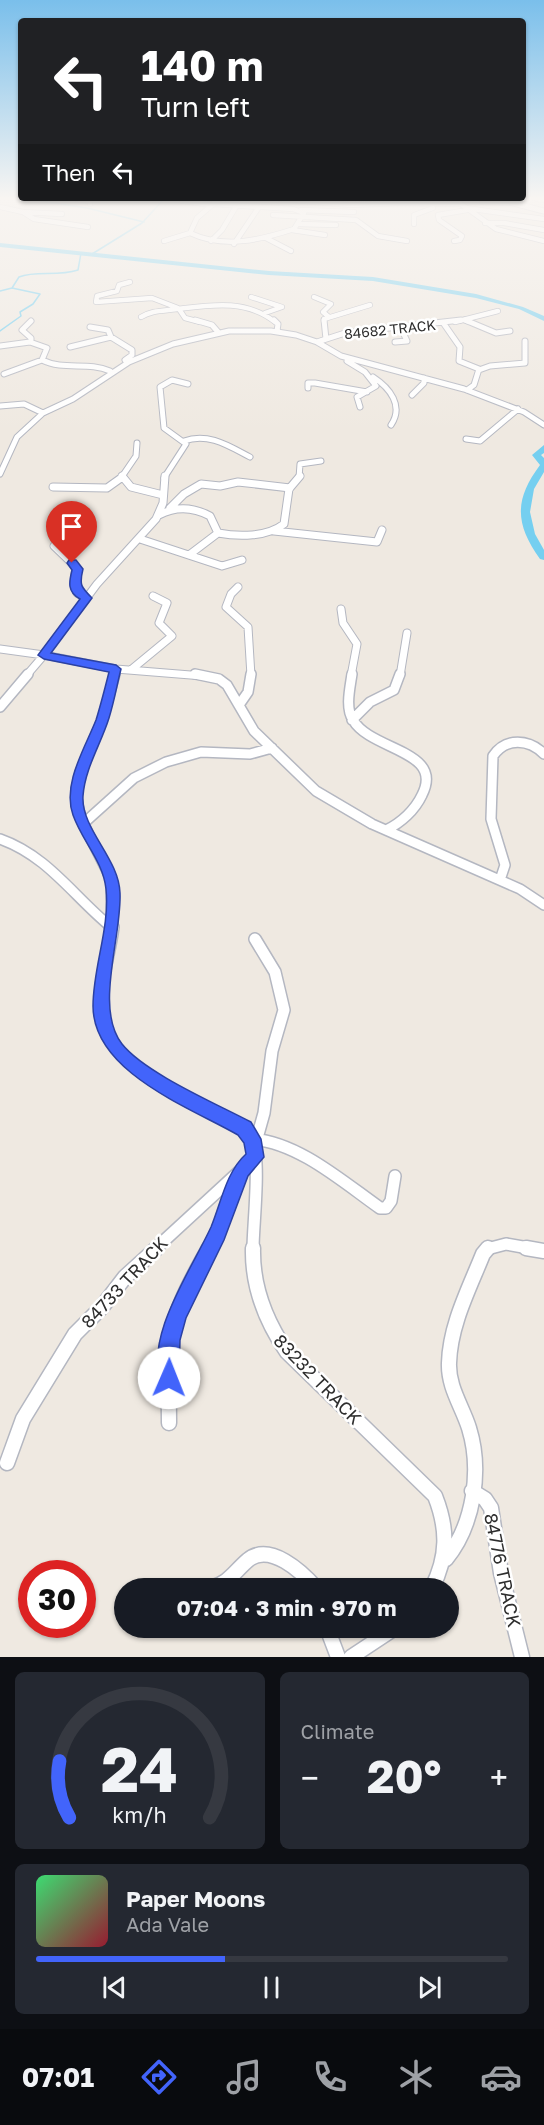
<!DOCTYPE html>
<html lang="en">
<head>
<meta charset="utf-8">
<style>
  :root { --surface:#171b24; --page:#242831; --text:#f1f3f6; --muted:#9ea1a6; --line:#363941; --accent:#4264fb }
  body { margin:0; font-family:"Golos Text",sans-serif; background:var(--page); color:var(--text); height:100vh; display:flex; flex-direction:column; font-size:22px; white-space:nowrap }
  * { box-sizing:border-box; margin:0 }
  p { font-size:20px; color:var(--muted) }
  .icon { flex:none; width:33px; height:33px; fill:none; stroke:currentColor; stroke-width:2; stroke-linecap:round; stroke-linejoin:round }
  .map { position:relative; height:1657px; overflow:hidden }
  .panel { display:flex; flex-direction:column; gap:15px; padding:15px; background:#0d0f14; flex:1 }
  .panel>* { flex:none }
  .banner { position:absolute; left:18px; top:18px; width:508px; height:183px; border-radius:6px; box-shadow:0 2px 4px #0004; background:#202124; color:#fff; overflow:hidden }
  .speed { position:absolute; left:18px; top:1560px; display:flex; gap:12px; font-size:30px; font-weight:700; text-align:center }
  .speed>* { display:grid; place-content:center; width:78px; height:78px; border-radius:50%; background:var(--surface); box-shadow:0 2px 4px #0004; line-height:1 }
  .speed .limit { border:9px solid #d22; background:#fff; color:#111 }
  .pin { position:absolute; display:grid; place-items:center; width:51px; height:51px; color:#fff; margin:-62px -26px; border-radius:50% 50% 50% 0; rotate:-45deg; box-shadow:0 0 6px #0007 }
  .pin .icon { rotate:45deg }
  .me { position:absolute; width:66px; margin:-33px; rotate:1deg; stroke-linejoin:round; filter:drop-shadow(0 0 4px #0008) }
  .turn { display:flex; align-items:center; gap:21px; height:126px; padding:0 24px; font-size:27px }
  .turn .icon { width:78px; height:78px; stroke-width:2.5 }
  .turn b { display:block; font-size:42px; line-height:51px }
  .then { display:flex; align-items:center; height:57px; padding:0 24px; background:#0003; gap:12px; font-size:22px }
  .big { font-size:45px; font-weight:700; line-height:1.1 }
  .panel .card { flex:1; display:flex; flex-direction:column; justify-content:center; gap:9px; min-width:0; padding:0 21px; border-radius:9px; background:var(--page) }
  .panel .dial { align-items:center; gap:0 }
  .dial svg { height:156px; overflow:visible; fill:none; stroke:var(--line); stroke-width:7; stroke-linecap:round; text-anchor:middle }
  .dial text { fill:var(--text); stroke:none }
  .song { display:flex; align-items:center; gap:18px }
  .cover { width:72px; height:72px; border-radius:9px; background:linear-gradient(135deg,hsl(140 70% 55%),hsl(350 70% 35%)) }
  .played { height:6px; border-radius:3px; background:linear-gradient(90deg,var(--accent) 40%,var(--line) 40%) }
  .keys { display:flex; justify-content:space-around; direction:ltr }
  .heat { display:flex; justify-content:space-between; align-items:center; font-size:33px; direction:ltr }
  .panel .tiles { flex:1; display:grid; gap:15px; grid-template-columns:1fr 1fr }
  .card:last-child { grid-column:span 2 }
  .trip { position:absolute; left:114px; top:1578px; width:345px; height:60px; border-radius:30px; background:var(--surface); box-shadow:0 2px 4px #0004; font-weight:700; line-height:60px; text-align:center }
  .dock { display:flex; height:96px; justify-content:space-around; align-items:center; background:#090b0e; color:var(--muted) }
  .dock .icon { width:42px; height:42px }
  .dock .active { color:var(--accent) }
  .dock b { font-size:27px; color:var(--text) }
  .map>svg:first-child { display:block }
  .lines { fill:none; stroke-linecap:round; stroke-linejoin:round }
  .stream { stroke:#75cff0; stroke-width:1.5 }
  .river { fill:#75cff0; fill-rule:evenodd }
  .minor-far5-casing { stroke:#b4b7c1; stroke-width:6 }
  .minor-far4-casing { stroke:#b4b7c1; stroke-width:7 }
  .minor-far3-casing { stroke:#b4b7c1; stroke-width:9 }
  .minor-far2-casing { stroke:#b4b7c1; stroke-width:12 }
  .minor-far1-casing { stroke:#b4b7c1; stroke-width:14 }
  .minor-casing { stroke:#b4b7c1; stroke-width:17 }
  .tertiary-casing { stroke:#b4b7c1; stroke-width:7 }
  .minor-far5 { stroke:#fff; stroke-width:4.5 }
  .minor-far4 { stroke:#fff; stroke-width:5 }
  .minor-far3 { stroke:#fff; stroke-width:7 }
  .minor-far2 { stroke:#fff; stroke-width:9 }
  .minor-far1 { stroke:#fff; stroke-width:11 }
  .minor { stroke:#fff; stroke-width:14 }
  .tertiary { stroke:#fff; stroke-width:5 }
  .route { fill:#4264fb; stroke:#2b41a3; stroke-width:1.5 }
  .labels { text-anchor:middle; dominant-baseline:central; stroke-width:5; stroke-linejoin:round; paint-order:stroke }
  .far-street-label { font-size:14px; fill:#2e2e2e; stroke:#fff }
  .near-street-label { font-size:18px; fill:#2e2e2e; stroke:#fff }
</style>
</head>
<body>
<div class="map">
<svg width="544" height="1657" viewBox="0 0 544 1657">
  <rect width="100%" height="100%" fill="#efe9e1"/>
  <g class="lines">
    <!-- stream -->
    <path class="stream" d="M29,199l58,9 57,14
      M92,254l50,-31 22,-24
      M0,291l12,-3
      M0,331l21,-15 -1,-4 13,-8 7,-10 -28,-6 7,-11c17,-7 38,0 59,-7l3,-17"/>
    <!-- river -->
    <path class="river" d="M0,243l269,28 104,6 103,17 47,13 21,9v5l-25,-12 -43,-11 -103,-17 -104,-6 -269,-28z
      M544,445v8l-3,2 3,3v14l-10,17 -4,23 5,22 9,16v10l-4,-1c-25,-35 -26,-59 0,-94l-8,-10z"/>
    <defs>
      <path id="minor-far5" d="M77,199l12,2 1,3
        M280,199l70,6 50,-2
        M454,199l42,30 48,12
        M537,199l7,1
        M182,201l30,4
        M482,202l26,1
        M396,203l64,1
        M214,204l79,5 11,4 -10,16c-34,11 -70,20 -104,4l7,-15 22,-19
        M0,207l23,5 11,7 54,8
        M466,208l78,11
        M301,210l53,2
        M23,212l39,2
        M273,215l83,5 22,16 29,5
        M485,223h19l40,7
        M299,224l37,1
        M414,224v-9l19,-7
        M292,230l33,5
        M266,238l25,13
        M164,241l26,-8
        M211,241l11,-11 15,-25
        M454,241l6,-1 2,-4 -23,-16 -1,-5 29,-5
        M234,244l25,-37
        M130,282l-11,3 -2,6 -20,5 -1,6 56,-4 26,10
        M251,297l31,10 -17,6
        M314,297l17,7 -8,8 6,5
        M179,309l6,9 15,4
        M141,317c11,-7 23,-6 36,-8 34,-4 69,-10 98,13
        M464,320l5,2
        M324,322v-3l46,-14
        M455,322l43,-11"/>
      <path id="minor-far4" d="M195,320l17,5 6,7
        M274,320l4,4 -1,7
        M324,320l2,19
        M465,320l31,13 14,-2
        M31,321l-9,9 9,8v4
        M444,324l16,23 -1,14 20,8 -5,16 -7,5
        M90,327l18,3 3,7
        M317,342l28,-9 116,-13
        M395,342l12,-1 -7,-15
        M0,346l30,-4 17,6 -5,12c22,11 46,1 68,11
        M70,347l41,-10 21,13v5l-7,5
        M347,361l18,11 11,14 -19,11 3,10
        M479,370l11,-4 35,-3v-22
        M4,374l38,-14
        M373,377c17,11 31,29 18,48
        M308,388v-5h7l52,9
        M412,395l12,-12v-5
        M0,406l24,-2 19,9
        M466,439l14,2 38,-32
        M184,441c24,-9 45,5 66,16
        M0,474l17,-37 26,-24 30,-14 56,-37 44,-18 56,-13h42l25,4 21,7 24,14 123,33 60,23 20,13
        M121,478l15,-22 1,-13
        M164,478l22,-34 -22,-16 -4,-41 12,-7 16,4
        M299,478l1,-14 21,-3"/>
      <path id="minor-far3" d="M122,476l9,11 32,8
        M53,487l54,1 14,-10
        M170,508l14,-14 17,-10 19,2 18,-4 52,6
        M159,515c17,-9 34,-8 51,1l8,17c21,4 49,4 66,-9l5,-35 11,-13
        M274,531l103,11 5,-12
        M140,539l82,27 20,-6
        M54,546l22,21 -2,15 3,11 9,5
        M189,555l29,-22
        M238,587l-7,7 -5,13 22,20 3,49
        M341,609l2,14 14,21 -6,32
        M0,649l44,6 53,-71 59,-65 7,-16 2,-27
        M116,669l87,7
        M132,669l40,-33 -13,-13 8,-20 -14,-7
        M26,676l18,-21 72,14 -2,7
        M400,676l7,-43"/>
      <path id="minor-far2" d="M195,674l24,5 8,6 27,46 62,60 56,33 148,65 24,16
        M352,674c-2,14 -7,34 1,46 18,31 92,30 69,75 -7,15 -21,28 -36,35
        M239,705l9,-13 3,-18
        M0,707l28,-33
        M352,720l18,-18 24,-12 6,-16
        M84,823l50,-45 32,-16 35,-10 49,2 22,-6
        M0,839c48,17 73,57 111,88
        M500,880l5,-15 -14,-46 2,-63c13,-19 36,-17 51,-2
        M112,928l-1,-49 -30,-60 -5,-22 4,-24 23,-55 12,-44"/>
      <path id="minor-far1" d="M113,927c-3,25 -12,51 -12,76 0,58 67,87 112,108 13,7 33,13 39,29 9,21 1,84 1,109
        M255,939l20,33 9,38 -12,41 -8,62 -7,25
        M252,1139c46,3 91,43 128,69h6l5,-7 4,-25
        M155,1249l100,-92
        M208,1249l21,-42 12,-37
        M487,1249l19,-5 28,5"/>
      <path id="minor" d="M253,1248c-1,39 12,72 34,104l148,144c13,33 13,60 -3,92
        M526,1248l18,3
        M169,1423c0,-33 -3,-67 5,-99 7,-27 22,-52 35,-76
        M7,1463l16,-44 52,-85 27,-27 23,-30 32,-29
        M472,1491l13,8 6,9 10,65 21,84
        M446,1559c28,-34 36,-89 23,-131 -7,-22 -21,-41 -20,-65 1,-38 20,-74 34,-109l5,-6
        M211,1588c18,-5 23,-16 37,-28 22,-18 54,12 68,28
        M327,1628l11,29
        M351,1657l44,-29"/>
      <path id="tertiary" d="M498,199l46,12"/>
    </defs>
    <!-- minor-far5 casing -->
    <use href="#minor-far5" class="minor-far5-casing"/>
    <!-- minor-far4 casing -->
    <use href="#minor-far4" class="minor-far4-casing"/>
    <!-- minor-far3 casing -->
    <use href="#minor-far3" class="minor-far3-casing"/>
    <!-- minor-far2 casing -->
    <use href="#minor-far2" class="minor-far2-casing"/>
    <!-- minor-far1 casing -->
    <use href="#minor-far1" class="minor-far1-casing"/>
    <!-- minor casing -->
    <use href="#minor" class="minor-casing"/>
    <!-- tertiary casing -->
    <use href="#tertiary" class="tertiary-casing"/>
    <!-- minor-far5 -->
    <use href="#minor-far5" class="minor-far5"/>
    <!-- minor-far4 -->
    <use href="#minor-far4" class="minor-far4"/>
    <!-- minor-far3 -->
    <use href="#minor-far3" class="minor-far3"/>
    <!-- minor-far2 -->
    <use href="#minor-far2" class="minor-far2"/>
    <!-- minor-far1 -->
    <use href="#minor-far1" class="minor-far1"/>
    <!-- minor -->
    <use href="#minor" class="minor"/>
    <!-- tertiary -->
    <use href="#tertiary" class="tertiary"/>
  </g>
  <!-- sky -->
  <linearGradient id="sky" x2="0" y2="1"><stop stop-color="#7abfeb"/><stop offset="0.46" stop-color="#f8f5f2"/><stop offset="1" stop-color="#f8f5f2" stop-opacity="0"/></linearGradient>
  <rect width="544" height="431" fill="url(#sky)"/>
  <!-- route -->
  <path class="route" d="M69,560h7l7,9c-4,16 -2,18 9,29l-41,55 65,12 5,4c-4,16 -7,33 -12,49 -8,26 -24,50 -26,78 -2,33 36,62 37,97 2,44 -26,115 2,151 23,29 95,60 129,78l10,17 3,18 -16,19 -24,64 -38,78 -6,22 -1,38 -3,8 -7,3 -7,-3c-20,-47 30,-117 49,-159 10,-24 15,-55 35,-73l-2,-11 -6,-8c-49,-28 -145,-63 -145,-129 0,-39 17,-78 13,-117 -3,-28 -24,-48 -33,-74 -11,-31 12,-67 23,-95 5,-16 9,-32 13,-48l-65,-13 -6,-4 42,-56c-13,-7 -11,-17 -8,-29l-5,-7z"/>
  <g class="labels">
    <!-- far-street labels -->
    <g class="far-street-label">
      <text transform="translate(390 329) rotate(-6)">84682 TRACK</text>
    </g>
    <!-- near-street labels -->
    <g class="near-street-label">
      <text transform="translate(124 1282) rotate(-47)">84733 TRACK</text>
      <text transform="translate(318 1379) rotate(46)">83232 TRACK</text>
      <text transform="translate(503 1570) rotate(78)">84776 TRACK</text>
    </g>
  </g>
</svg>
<div class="speed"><div class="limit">30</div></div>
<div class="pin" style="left:72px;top:563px;background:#d93025"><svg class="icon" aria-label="arrive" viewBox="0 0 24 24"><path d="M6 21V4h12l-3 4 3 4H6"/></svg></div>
<svg class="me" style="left:169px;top:1378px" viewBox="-20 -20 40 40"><circle r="19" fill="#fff"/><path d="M0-13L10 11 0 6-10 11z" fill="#4264fb"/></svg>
<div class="trip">07:04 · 3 min · 970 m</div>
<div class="banner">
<div class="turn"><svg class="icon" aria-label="left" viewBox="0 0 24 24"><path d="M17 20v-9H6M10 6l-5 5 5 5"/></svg><div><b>140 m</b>Turn left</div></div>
<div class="then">Then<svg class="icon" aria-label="left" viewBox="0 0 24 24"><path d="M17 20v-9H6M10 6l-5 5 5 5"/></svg></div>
</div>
</div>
<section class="panel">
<div class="tiles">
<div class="card dial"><svg viewBox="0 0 100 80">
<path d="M14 69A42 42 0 1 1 86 69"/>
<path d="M14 69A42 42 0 0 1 9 40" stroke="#4264fb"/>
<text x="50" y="56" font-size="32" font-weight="700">24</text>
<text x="50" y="72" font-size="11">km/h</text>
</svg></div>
<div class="card"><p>Climate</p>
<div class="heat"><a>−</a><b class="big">20°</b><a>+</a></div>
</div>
<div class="card">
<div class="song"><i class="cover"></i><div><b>Paper Moons</b><p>Ada Vale</p></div></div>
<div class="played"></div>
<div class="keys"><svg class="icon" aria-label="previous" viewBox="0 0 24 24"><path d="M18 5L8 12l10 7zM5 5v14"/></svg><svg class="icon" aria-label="pause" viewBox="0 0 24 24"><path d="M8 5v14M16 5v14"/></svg><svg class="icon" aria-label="next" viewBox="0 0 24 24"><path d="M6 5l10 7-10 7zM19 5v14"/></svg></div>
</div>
</div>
</section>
<nav class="dock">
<b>07:01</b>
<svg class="icon active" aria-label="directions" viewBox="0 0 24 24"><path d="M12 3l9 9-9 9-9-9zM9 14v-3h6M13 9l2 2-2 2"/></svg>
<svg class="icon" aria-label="music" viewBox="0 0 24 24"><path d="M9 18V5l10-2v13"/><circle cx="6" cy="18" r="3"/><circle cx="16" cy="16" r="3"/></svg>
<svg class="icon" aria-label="phone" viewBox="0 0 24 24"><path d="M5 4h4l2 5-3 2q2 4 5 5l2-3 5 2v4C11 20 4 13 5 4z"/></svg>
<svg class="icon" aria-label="climate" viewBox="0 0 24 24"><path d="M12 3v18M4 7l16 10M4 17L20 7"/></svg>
<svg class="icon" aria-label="car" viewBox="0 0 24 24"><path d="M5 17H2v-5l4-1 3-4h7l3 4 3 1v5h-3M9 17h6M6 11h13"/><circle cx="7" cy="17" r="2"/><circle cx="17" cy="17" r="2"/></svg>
</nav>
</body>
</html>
